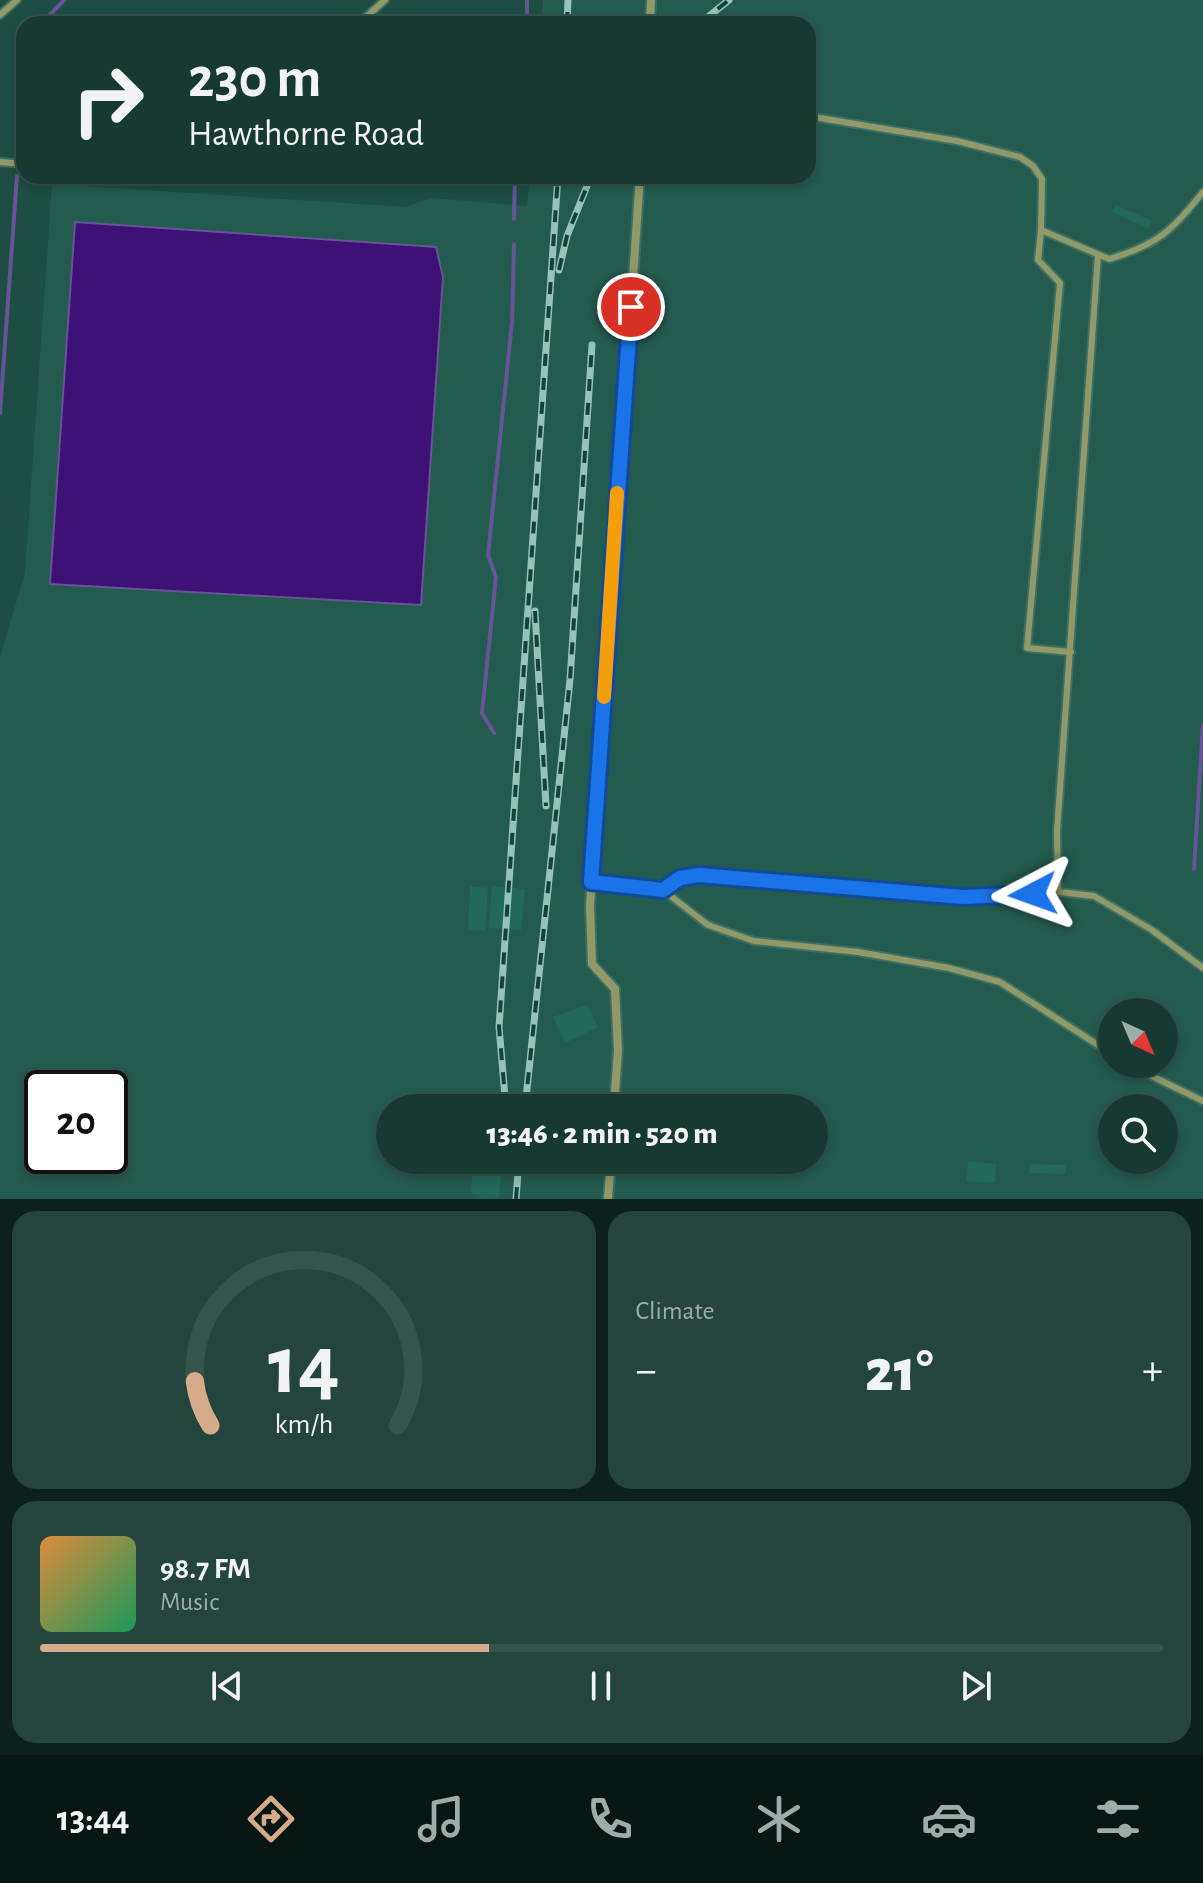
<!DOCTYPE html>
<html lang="en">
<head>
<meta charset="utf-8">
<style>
  :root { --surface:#163a32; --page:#23453e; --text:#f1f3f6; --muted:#9eadac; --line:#35544d; --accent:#d6ab8b }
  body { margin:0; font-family:"Alegreya Sans",sans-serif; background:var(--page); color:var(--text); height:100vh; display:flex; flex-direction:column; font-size:30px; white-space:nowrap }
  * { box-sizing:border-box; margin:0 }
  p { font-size:26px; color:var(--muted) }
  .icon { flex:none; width:44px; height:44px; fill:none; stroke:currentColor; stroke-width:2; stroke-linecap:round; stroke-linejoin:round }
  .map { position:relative; height:1199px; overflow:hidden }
  .sheet { display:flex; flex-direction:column; gap:12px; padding:12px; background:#0c201c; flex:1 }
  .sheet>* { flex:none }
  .guide { position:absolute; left:16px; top:16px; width:800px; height:168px; border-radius:24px; box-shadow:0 4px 12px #0003,0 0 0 2px var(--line); background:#163a32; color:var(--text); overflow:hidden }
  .needle { width:52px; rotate:136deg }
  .tools { position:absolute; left:1098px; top:998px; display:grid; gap:16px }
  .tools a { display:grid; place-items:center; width:80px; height:80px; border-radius:50%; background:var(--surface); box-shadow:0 4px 12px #0003,0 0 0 2px var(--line); font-size:40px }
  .speed { position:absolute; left:24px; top:1070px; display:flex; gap:16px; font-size:40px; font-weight:700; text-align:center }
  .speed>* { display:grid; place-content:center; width:104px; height:104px; border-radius:50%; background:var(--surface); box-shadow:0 4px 12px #0003,0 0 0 2px var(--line); line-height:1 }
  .speed .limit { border:4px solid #111; border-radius:12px; background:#fff; color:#111 }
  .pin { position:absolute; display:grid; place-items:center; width:68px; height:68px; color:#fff; margin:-34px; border:4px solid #fff; border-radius:50%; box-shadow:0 2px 8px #0007 }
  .me { position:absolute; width:88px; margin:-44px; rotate:266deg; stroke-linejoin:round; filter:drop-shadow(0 0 6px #0008) }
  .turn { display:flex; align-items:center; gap:28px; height:168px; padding:0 40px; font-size:36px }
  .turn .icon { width:104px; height:104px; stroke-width:2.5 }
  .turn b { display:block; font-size:56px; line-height:68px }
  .big { font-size:60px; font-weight:800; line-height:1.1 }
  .sheet .card { flex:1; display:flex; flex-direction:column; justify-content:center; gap:12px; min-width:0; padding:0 28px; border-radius:24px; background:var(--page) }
  .sheet .dial { align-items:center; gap:0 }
  .dial svg { height:208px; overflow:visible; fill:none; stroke:var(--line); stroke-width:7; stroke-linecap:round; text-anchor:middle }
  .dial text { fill:var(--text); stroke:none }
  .song { display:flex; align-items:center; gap:24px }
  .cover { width:96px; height:96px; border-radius:12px; background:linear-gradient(135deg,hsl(30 70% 55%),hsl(150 70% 35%)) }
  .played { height:8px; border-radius:4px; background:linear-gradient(90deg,var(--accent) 40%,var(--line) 40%) }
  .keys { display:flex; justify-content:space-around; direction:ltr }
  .heat { display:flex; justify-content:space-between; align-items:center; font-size:44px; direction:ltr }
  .sheet .tiles { flex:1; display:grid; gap:12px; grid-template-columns:1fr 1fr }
  .card:last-child { grid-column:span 2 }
  .trip { position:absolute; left:376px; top:1094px; width:452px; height:80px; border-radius:40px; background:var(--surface); box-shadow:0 4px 12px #0003,0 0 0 2px var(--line); font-weight:800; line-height:80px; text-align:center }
  .menu { display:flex; height:128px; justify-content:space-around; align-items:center; background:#091714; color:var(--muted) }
  .menu .icon { width:56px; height:56px }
  .menu .active { color:var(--accent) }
  .menu b { font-size:36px; color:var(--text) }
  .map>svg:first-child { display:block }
  .built { fill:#245b4f; fill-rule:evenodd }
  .water { fill:#3e1176; stroke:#665497; stroke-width:2 }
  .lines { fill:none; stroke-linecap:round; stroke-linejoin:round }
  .stream { stroke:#665497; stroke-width:4 }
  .building { fill:#22695a }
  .lane-casing { stroke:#3f6e63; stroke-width:10 }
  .street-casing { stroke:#3f6e63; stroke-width:12 }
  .lane { stroke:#909968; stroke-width:6 }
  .street { stroke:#909968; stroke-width:8 }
  .rail-casing { stroke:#97c3b7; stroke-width:7 }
  .rail { stroke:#114339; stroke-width:4; stroke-dasharray:12; stroke-linecap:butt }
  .route-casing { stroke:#114b97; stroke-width:20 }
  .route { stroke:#1a73e8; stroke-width:14 }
  .slow { stroke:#f59e0b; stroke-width:14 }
</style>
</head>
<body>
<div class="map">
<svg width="1203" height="1199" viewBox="0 0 1203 1199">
  <rect width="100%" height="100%" fill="#1e4e43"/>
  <!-- built -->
  <path class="built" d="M543,0h660v1199h-1203v-542l25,-84 27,-389 353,23 26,-9 96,8 3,-30h278v-152h-267zM1112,1012h52v52h-52zM42,1088h68v68h-68zM390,1108h424v52h-424zM1112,1108h52v52h-52z"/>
  <!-- water -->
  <path class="water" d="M75,222l361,25 7,30 -22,328 -371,-21z"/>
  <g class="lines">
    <!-- stream -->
    <path class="stream" d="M527,0v24
      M41,24l23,-24
      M19,144l5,-86
      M514,219l1,-43
      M0,413l17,-237
      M494,733l-12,-20 14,-136 -8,-22 24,-233 2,-78
      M1194,869l9,-144"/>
  </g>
  <!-- building -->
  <path class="building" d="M1116,205l36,16 -4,8 -36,-17z
    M470,886l18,2 -3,43 -17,-1z
    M492,886l33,3 -4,41 -32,-2z
    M587,1005l11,22 -33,16 -12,-26z
    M473,1160h29l-3,37 -20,2 1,-4 -9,-1z
    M968,1161l28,3 -1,19 -29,-2z
    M1029,1164l37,1v9l-37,-1z"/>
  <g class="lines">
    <defs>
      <path id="lane" d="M0,15l17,-15
        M358,24l27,-24
        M808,116l149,25 63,16 13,9 9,13 -1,51 68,29c48,-14 63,-28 94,-67
        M0,162l24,2
        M1041,230l-3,30 22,23 -33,365 44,4
        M591,882l72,8 45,35 46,16 104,11 91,16 51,14 112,72
        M663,890l17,-12 19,-3 264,22 88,-6 43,5 58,34 51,38
        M1058,892l-1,-61 41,-576
        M1127,1064l76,37"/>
      <path id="street" d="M650,24l1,-24
        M614,1108l4,-58 -3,-61 -23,-25 -2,-58 50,-730
        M608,1199l3,-39"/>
    </defs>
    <!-- lane casing -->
    <use href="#lane" class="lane-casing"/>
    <!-- street casing -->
    <use href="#street" class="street-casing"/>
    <!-- lane -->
    <use href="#lane" class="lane"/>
    <!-- street -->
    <use href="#street" class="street"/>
    <defs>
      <path id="rail" d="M567,24l1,-24
        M699,24l30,-24
        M559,270l8,-34 24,-60
        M535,611l11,195
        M506,1108l-7,-81 59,-851
        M525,1108l45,-428 22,-335
        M516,1199l3,-39"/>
    </defs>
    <!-- rail casing -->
    <use href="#rail" class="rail-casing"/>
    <!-- rail -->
    <use href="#rail" class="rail"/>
  </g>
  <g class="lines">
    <defs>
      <path id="route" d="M631,307l-40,575 72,8 17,-12 19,-3 264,22 70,-3"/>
    </defs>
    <!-- route casing -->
    <use href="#route" class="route-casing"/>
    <!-- route -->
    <use href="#route" class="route"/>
    <!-- slow -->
    <path class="slow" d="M604,697l13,-204"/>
  </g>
</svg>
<div class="tools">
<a><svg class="needle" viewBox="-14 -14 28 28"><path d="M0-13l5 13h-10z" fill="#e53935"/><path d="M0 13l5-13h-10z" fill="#9eadac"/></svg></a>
<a><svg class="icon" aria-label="search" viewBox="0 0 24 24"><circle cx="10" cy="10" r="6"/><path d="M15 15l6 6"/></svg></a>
</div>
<div class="speed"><div class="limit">20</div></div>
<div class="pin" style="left:631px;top:307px;background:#d93025"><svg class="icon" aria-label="arrive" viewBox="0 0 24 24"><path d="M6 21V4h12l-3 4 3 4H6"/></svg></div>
<svg class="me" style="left:1033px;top:894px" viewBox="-20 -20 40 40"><path d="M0-17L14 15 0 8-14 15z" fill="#1a73e8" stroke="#fff" stroke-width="4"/></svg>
<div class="trip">13:46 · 2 min · 520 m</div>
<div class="guide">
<div class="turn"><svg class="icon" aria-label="right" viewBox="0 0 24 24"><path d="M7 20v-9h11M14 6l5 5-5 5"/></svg><div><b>230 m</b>Hawthorne Road</div></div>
</div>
</div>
<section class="sheet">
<div class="tiles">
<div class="card dial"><svg viewBox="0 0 100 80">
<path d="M14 69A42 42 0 1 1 86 69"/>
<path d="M14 69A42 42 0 0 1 8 52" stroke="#d6ab8b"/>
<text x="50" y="56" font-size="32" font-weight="700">14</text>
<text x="50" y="72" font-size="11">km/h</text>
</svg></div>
<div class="card"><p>Climate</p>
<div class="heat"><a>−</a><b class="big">21°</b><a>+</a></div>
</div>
<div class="card">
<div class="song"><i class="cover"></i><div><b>98.7 FM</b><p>Music</p></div></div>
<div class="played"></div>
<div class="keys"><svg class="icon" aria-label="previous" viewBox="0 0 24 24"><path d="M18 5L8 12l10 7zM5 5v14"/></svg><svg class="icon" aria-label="pause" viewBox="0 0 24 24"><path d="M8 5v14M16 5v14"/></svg><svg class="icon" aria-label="next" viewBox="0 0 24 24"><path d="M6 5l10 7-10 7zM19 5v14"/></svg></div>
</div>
</div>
</section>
<nav class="menu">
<b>13:44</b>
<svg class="icon active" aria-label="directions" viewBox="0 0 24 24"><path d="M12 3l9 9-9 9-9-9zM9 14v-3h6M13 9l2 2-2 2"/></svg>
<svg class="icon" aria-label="music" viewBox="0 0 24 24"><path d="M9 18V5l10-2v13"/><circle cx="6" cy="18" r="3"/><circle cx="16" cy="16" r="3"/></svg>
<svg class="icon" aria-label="phone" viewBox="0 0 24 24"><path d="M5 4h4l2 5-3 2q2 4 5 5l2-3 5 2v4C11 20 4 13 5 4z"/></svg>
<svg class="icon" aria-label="climate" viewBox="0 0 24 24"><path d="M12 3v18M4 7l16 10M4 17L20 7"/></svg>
<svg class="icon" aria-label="car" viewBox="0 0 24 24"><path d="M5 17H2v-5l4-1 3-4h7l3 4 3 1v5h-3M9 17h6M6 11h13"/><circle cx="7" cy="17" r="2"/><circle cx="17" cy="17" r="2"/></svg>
<svg class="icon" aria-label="filters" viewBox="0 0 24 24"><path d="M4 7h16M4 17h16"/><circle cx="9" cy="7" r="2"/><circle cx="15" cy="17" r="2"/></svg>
</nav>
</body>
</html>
